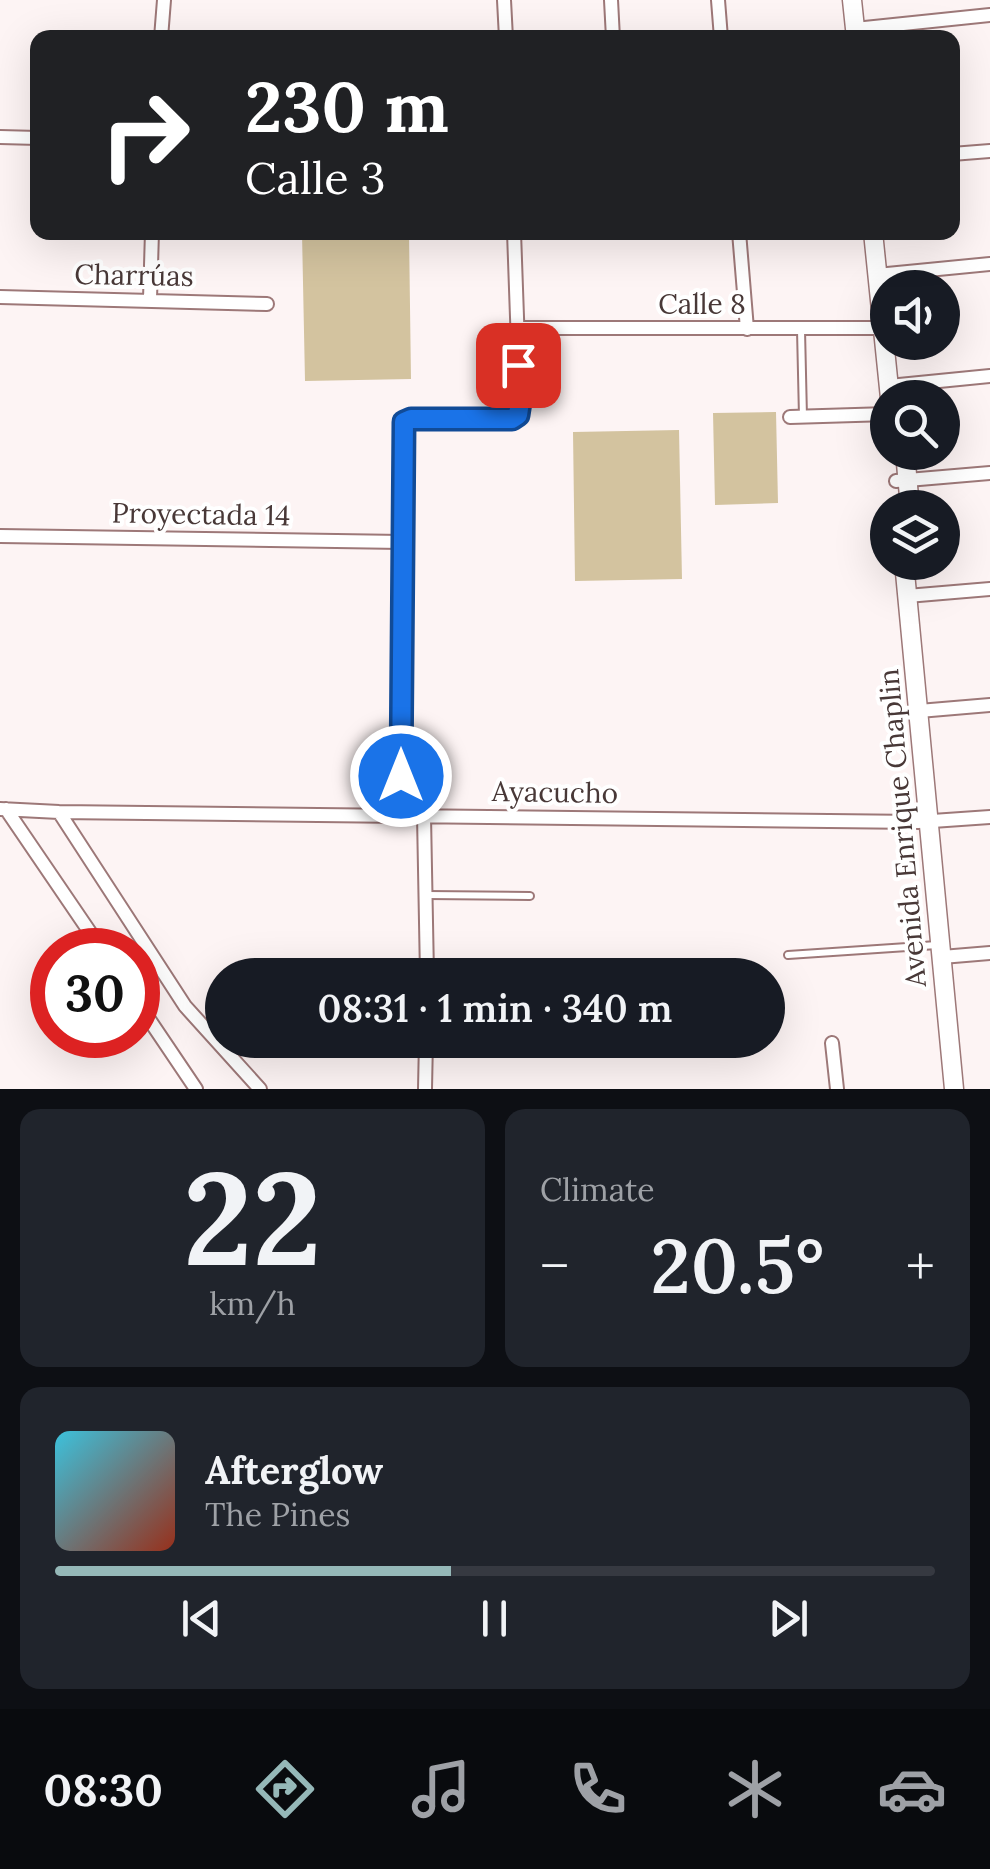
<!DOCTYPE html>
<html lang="en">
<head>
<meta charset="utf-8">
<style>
  :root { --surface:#171b24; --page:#20242c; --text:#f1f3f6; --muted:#9ea1a6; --line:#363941; --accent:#95b8b8 }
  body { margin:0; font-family:Lora,serif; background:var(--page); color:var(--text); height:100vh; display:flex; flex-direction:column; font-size:38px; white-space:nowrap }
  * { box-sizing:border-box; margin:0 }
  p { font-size:32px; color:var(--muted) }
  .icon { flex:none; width:55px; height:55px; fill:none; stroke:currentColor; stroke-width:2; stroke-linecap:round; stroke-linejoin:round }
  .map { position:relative; height:1089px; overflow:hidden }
  .side { display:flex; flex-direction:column; gap:20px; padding:20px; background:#0d0f14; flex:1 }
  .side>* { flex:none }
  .top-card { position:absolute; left:30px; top:30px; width:930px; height:210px; border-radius:20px; box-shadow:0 10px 40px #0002; background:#202124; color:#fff; overflow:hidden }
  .tools { position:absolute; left:870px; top:270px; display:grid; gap:20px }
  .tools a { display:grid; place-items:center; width:90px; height:90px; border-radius:50%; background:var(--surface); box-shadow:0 10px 40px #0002; font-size:50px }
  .speed { position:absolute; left:30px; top:928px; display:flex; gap:20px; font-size:50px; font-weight:700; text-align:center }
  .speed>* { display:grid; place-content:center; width:130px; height:130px; border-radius:50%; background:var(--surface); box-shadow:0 10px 40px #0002; line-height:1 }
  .speed .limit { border:15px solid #d22; background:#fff; color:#111 }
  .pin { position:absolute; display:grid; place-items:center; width:85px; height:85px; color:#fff; margin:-42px; border-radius:20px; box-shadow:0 5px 15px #0006 }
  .me { position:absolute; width:110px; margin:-55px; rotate:0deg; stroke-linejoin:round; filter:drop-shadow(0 0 8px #0008) }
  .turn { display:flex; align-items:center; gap:35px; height:210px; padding:0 50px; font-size:45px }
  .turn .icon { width:130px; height:130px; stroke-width:2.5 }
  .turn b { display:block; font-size:70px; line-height:85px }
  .big { font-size:75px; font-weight:600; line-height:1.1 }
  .side .tile { flex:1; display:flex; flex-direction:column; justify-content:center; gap:15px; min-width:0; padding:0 35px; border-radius:20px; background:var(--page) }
  .side .dial { align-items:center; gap:0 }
  .dial b { font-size:130px; line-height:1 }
  .song { display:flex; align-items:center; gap:30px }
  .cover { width:120px; height:120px; border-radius:15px; background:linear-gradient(135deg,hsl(190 70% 55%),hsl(10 70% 35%)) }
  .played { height:10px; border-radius:5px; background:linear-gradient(90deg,var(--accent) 45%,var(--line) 45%) }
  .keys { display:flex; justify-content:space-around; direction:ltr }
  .heat { display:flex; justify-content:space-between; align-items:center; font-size:55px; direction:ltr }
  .side .tiles { flex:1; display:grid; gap:20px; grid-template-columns:1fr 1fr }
  .tile:last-child { grid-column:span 2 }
  .trip { position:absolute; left:205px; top:958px; width:580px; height:100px; border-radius:50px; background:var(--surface); box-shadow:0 10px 40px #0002; font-weight:600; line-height:100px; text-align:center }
  .menu { display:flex; height:160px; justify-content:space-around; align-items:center; background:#090b0e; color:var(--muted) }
  .menu .icon { width:70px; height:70px }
  .menu .selected { color:var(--accent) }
  .menu b { font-size:45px; color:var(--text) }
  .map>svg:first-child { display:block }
  .green { fill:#d3c39f }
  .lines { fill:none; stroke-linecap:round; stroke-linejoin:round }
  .lane-casing { stroke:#9d7878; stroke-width:10 }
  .street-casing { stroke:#9d7878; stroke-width:16 }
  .secondary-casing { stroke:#9d7878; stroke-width:21 }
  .lane { stroke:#fff; stroke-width:6 }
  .street { stroke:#fff; stroke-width:12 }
  .secondary { stroke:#fff; stroke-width:18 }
  .route-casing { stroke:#114b97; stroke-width:25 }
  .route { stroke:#1a73e8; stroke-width:18 }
  .labels { text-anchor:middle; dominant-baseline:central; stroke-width:8; stroke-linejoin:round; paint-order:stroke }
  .street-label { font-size:28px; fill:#483837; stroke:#fff }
</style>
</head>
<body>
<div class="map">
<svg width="990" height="1089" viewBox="0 0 990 1089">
  <rect width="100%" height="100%" fill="#fdf4f4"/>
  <!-- green -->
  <path class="green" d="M302,233h107l2,146 -106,2z
    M776,412l2,91 -63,2 -2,-92z
    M679,430l3,149 -107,2 -2,-149z"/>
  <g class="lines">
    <defs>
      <path id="lane" d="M801,330l2,87
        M427,895l103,1
        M788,955l149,-10"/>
      <path id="street" d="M504,0l2,38
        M611,0l2,38
        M718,0l3,38
        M855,29l135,-14
        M161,38l3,-38
        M0,137l38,1
        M952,154l38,-3
        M739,232l8,97
        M877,275l113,-11
        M0,297l267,7
        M150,299l2,-67
        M517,328h371
        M889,386l101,-10
        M790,417l98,-3
        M896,481l94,-8
        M0,536l402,6
        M907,596l83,-7
        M919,711l71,-6
        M0,809l59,3 859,10 72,-5
        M6,809l96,141
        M59,812l126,194 75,83
        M401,815l3,-392 7,-4h101l6,-4 2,-13 -6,-170
        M424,816l3,159
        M942,957l48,-4
        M138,1003l58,86
        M832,1043l5,46
        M425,1089l1,-49"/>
      <path id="secondary" d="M852,0l4,38
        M873,232l17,166
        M905,452l5,56
        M904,562l50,527"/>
    </defs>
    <!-- lane casing -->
    <use href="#lane" class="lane-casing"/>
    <!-- street casing -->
    <use href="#street" class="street-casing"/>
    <!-- secondary casing -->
    <use href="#secondary" class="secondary-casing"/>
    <!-- lane -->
    <use href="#lane" class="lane"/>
    <!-- street -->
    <use href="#street" class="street"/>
    <!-- secondary -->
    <use href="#secondary" class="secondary"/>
  </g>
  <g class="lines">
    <defs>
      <path id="route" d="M401,776l3,-354 7,-3h101l6,-4 2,-13 -2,-37"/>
    </defs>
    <!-- route casing -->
    <use href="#route" class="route-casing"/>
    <!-- route -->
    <use href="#route" class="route"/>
  </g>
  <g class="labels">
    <!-- street labels -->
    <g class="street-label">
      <text transform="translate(134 275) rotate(1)">Charrúas</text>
      <text x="702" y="304">Calle 8</text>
      <text transform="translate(201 514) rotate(1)">Proyectada 14</text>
      <text transform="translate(555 792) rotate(1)">Ayacucho</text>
      <text transform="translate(902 828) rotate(-95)">Avenida Enrique Chaplin</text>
    </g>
  </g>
</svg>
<div class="tools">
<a><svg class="icon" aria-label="sound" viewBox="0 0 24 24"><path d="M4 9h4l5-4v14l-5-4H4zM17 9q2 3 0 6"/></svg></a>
<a><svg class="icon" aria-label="search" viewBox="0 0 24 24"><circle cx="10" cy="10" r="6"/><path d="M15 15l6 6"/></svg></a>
<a><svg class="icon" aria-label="layers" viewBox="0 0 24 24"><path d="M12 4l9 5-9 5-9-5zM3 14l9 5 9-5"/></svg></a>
</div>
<div class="speed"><div class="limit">30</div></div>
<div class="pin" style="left:518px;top:365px;background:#d93025"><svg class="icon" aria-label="arrive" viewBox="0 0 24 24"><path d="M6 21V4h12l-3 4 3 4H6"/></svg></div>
<svg class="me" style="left:401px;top:776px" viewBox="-20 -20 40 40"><circle r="17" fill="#1a73e8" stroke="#fff" stroke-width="3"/><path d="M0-11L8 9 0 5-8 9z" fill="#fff"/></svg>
<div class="trip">08:31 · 1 min · 340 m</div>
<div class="top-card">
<div class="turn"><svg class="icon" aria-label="right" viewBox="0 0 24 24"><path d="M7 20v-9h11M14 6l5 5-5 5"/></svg><div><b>230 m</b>Calle 3</div></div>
</div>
</div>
<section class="side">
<div class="tiles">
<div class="tile dial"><b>22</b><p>km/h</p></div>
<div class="tile"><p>Climate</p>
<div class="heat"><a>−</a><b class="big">20.5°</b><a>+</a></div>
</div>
<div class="tile">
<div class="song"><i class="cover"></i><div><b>Afterglow</b><p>The Pines</p></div></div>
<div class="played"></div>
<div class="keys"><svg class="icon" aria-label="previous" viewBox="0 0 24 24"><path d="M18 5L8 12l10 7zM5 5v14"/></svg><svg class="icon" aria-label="pause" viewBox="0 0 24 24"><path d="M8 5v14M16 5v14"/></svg><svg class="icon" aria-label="next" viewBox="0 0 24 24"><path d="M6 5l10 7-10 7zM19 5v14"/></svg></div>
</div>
</div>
</section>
<nav class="menu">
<b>08:30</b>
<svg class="icon selected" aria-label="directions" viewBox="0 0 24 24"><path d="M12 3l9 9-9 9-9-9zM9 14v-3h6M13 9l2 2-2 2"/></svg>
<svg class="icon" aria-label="music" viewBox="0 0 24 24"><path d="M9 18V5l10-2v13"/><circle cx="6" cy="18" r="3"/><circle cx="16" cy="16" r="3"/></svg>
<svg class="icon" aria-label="phone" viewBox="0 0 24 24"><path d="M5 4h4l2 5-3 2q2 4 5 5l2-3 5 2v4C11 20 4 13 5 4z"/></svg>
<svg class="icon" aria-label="climate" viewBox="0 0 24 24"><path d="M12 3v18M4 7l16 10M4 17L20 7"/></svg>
<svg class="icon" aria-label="car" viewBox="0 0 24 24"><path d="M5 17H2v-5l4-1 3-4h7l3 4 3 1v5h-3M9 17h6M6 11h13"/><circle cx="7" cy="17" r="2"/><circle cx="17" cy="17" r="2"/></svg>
</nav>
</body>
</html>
